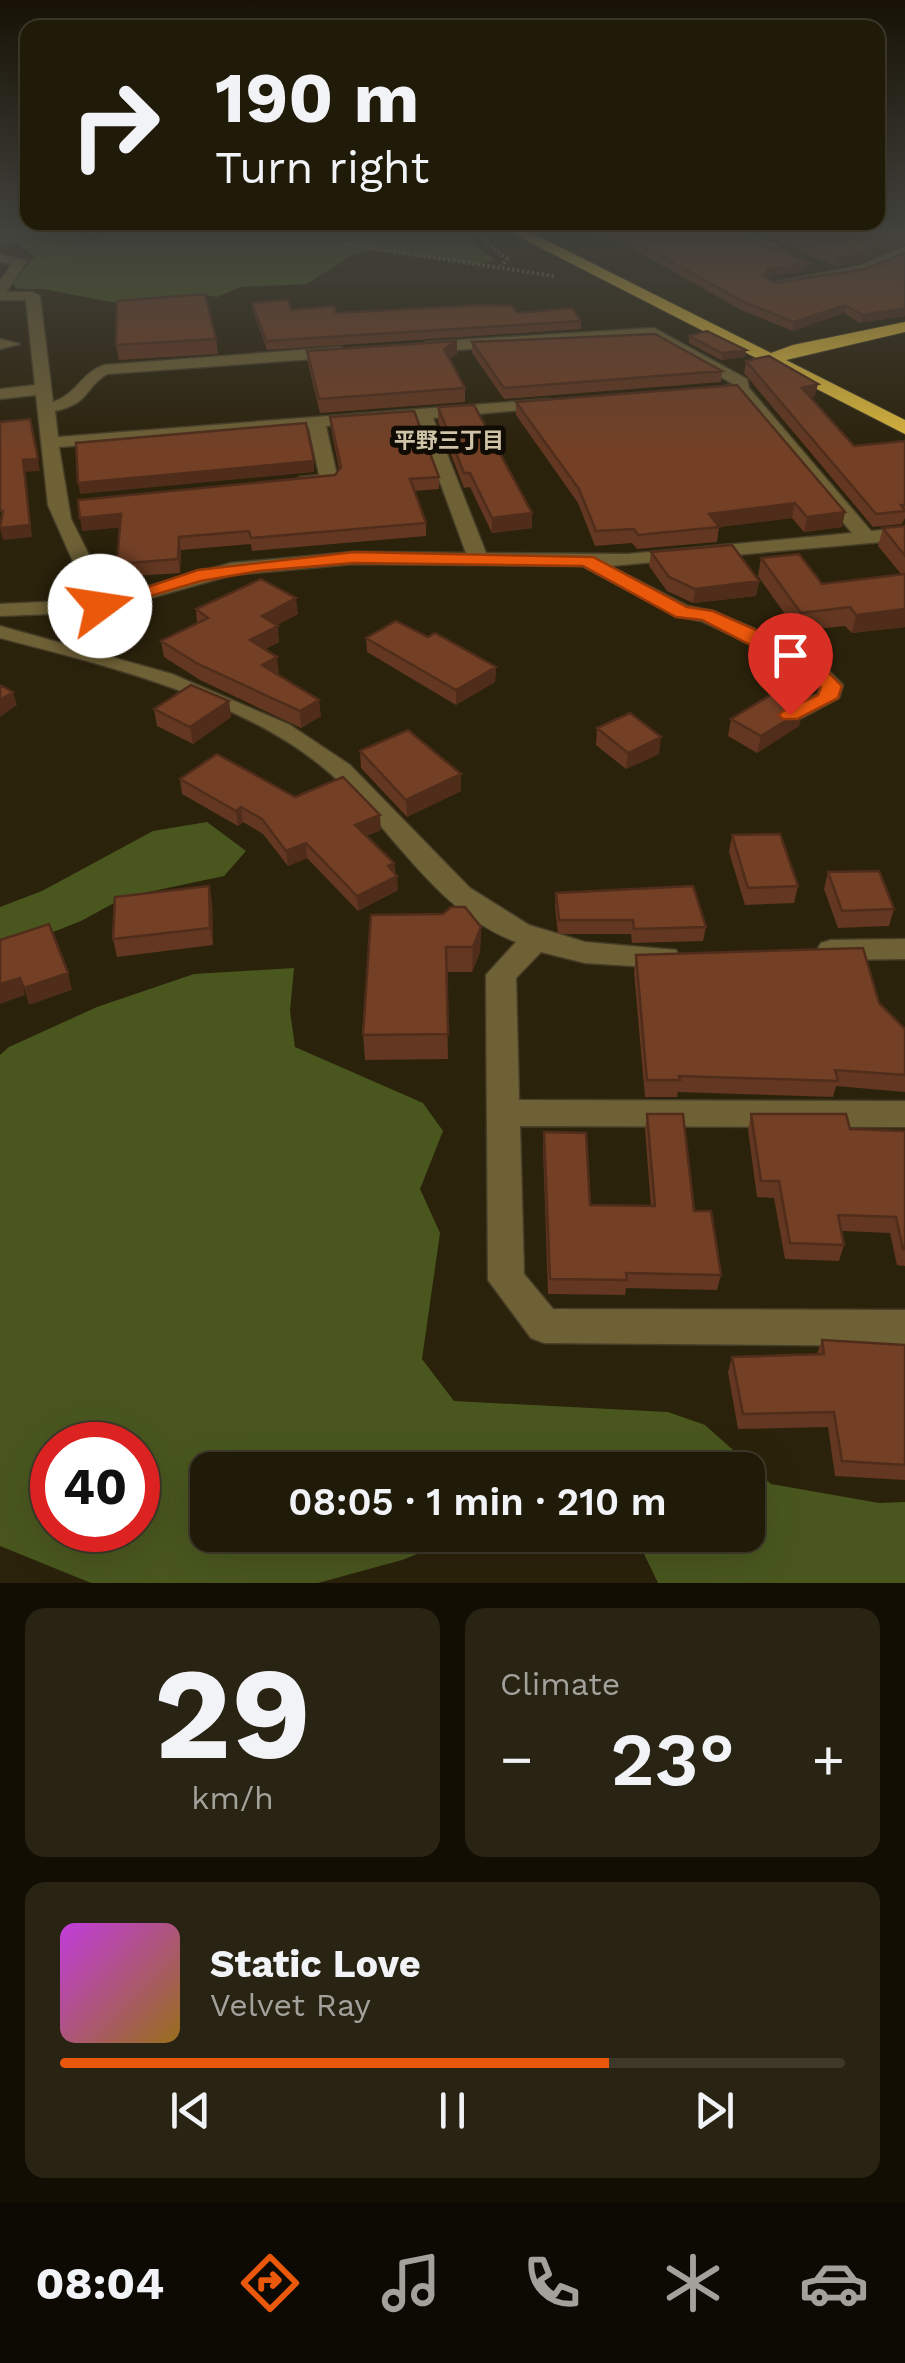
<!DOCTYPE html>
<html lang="en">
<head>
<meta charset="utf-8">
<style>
  :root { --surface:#201a08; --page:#282312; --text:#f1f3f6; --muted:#a2a19c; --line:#3d3829; --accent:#ea580c }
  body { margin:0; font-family:"Work Sans","Noto Sans JP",sans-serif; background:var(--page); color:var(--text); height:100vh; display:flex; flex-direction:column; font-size:38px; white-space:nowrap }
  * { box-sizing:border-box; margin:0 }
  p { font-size:32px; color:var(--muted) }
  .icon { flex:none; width:55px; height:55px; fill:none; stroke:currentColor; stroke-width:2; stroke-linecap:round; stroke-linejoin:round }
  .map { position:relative; height:1583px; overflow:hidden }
  .sheet { display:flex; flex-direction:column; gap:25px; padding:25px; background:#120e04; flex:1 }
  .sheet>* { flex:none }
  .banner { position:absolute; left:20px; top:20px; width:865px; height:210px; border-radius:20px; box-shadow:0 10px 40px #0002,0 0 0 2px var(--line); background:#201a08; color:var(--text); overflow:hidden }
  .speed { position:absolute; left:30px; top:1422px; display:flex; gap:20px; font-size:50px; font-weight:700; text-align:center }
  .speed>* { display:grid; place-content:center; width:130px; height:130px; border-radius:50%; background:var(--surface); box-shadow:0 10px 40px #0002,0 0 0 2px var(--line); line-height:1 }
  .speed .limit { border:15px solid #d22; background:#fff; color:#111 }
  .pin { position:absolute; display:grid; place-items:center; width:85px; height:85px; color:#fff; margin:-102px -42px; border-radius:50% 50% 50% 0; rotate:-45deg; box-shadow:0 0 10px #0007 }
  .pin .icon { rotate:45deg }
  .me { position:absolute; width:110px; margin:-55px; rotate:76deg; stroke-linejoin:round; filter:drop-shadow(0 0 8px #0008) }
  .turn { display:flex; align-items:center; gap:35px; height:210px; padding:0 30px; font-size:45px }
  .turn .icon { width:130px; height:130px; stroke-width:2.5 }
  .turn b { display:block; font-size:70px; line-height:85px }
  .big { font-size:75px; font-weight:600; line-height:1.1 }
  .sheet .tile { flex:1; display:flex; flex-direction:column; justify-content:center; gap:15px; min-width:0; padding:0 35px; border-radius:20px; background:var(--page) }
  .sheet .dial { align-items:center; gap:0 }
  .dial b { font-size:130px; line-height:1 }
  .song { display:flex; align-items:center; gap:30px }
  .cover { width:120px; height:120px; border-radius:15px; background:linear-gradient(135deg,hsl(290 70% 55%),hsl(40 70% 35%)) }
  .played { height:10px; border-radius:5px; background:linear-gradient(90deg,var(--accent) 70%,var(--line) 70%) }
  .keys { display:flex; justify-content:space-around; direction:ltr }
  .heat { display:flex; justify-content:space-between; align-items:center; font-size:55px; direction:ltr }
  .sheet .tiles { flex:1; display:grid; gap:25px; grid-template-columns:1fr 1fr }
  .tile:last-child { grid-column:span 2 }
  .trip { position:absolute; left:190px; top:1452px; width:575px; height:100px; border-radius:20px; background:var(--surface); box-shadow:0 10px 40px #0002,0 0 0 2px var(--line); font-weight:600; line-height:100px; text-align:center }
  .dock { display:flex; height:160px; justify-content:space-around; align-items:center; background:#0d0a03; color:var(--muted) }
  .dock .icon { width:70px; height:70px }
  .dock .current { color:var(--accent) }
  .dock b { font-size:45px; color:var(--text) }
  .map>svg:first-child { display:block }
  .forest { fill:#49571f; fill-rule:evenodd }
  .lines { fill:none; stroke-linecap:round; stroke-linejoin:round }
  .minor-casing { stroke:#463d28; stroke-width:3 }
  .highway-casing { stroke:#463d28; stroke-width:2 }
  .path { stroke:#7b7360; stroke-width:4; stroke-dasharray:2.5 2.5; stroke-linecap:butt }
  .minor { fill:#6f6136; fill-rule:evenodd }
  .highway { fill:#dbb73c; fill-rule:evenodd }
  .wall { fill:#633721 }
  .shaded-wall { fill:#502d1b }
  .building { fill:#734026; stroke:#502d1b; stroke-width:2.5 }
  .route { fill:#ea580c; stroke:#983908; stroke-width:2.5 }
  .labels { text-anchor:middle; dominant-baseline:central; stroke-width:10; stroke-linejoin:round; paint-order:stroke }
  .far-neighbourhood-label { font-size:22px; font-weight:bold; fill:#cfc3a8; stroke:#100c04 }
</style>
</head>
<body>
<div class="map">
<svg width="905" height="1583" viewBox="0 0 905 1583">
  <rect width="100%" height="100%" fill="#2b220b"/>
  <!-- forest -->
  <path class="forest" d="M132,228h325l37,32 -17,4 -104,-13 -19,3 -47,30 -66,3 -24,10 -12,-2 -42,8 -53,-1 -66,-13h-26l-6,-5 23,-28 -19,-13 -16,1v-14h30l64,10z
    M207,822l39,29 -22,25 -99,21 -44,24 -81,32v-46l42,-16 111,-60z
    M294,968l-4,43 5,36 128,56 20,28 -23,58 20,44 -18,126 32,42 214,11 37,13 66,59 108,19 26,-1v81h-247l-23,-48h113v-65h-540v65h258l-64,25 -84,23h-227l-91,-37v-491l9,-8 88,-40 97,-33zM138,1445v85h-86v-85z"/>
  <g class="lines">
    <defs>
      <path id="minor" d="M742,228h12l2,8 30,15 -12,3 -28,-13z
        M905,247v9l-43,18 -90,14 -7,-4 94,-18z
        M0,254l27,7 -21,31h27l7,4 13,106c24,-8 28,-29 51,-37l237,-18 8,5 -8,5 -234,17c-23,14 -16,29 -52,37l3,26 490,-38 6,2v6l-121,11 53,135 142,1 224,-21 -115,-139 -29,3 -8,-5 33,-8 -82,-47 -225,15 -8,-5 8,-5 228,-14 93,51 2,9 122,143 34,-3v12l-295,26 78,40 25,5 51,22 61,34 18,18 -4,13 -41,22h-16l-4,-5 4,-5 36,-16 2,-8 -72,-43 -47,-22 -25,-5 -94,-50 -229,-2 -121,11 -131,37 -101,4v-12l90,-4 -42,-95 -12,-110 -36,4v-10l35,-4 -9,-85h-26v-19l12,-17 -12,-2zM417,419l49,134 -113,-1 -122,11 -121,34 -39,-78 -12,-72 250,-19 10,47 -19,2 -9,5c10,9 37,7 47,-2l-12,-54z
        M0,339l20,5 -20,5z
        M0,626l172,48 118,51 60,40 120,123 59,37 56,17 91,8 4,7 -4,7 -10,4 -81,-5 -44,-11 -25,26 3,122 386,1v26l-385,-1 4,148 29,35 352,1v36l-361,-3 -13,-5 -43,-58 -2,-305 30,-33c-84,-32 -125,-118 -191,-173 -85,-71 -220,-104 -325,-131z
        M905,939v20l-74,1 -10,-3 -4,-7 4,-7 10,-3z"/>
      <path id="highway" d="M502,228h20l249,125 22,-8 112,-23v10l-119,28 119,60v14z"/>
    </defs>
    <!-- minor casing -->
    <use href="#minor" class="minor-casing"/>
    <!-- highway casing -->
    <use href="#highway" class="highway-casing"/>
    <!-- path -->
    <path class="path" d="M472,228l35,31 -6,7
      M344,244l210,32"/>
    <!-- minor -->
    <use href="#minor" class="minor"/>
    <!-- highway -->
    <use href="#highway" class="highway"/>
  </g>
  <!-- wall -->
  <path class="wall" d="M576,228h166l4,8 62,27 -2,8 -40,6 8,6 90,-14 41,-17v64l-45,7 -16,-10 -51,18 -52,-21 -127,-72 -39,-4z
    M757,228h148v16h-1l-46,18 -23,4 -76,-33z
    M252,303l39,7 45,3h182l63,8v8l-314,21 -14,-39z
    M689,336l56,21 -24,3 -32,-17z
    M216,339l2,15 -99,6 -3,-15z
    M457,341v13l-8,5 16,29v14l-145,11 -12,-49 -1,-13z
    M472,342l250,29 -1,11 -217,17 -32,-46z
    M746,361l69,35 -5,1 44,49 51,-5v77l-3,6 -29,3 -129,-154z
    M516,402l329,110 -3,15 -38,5 -12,-14 -73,9 -2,15 -80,7 -5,-6 -37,3 -17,-43 -62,-88z
    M438,407l94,121 -40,5 -22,-46 -6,1 -26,-67z
    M330,417l109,60v12l-25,2 12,32v13l-174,15 -1,-7 -70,6 -1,23 -61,4 -2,-13 3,-37 -38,4 253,-56 4,-6 -8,-40z
    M905,526v101l-53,6 -7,-7 -48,5 -39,-55 3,-18 61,26 79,-10 -23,-28 5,-18z
    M651,552l108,29 -3,15 -63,7 -26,-12 -18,-25z
    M196,609l102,5 -21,11 2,17 -14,7 14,24 -2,1 44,42 -20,12 -101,-48 -36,-23 -3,-16 36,-18z
    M428,637l68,30 -1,15 -39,23 -89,-53 -1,-14z
    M229,701l2,16 -38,27 -36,-18 -3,-17z
    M782,706l21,4 -4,16 -42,27 -29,-17 3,-17z
    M597,728l62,26 -33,15 -30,-24z
    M360,751l101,23v17l-54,26 -46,-49z
    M180,779l115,18 86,33 -15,6 28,27 4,27 -40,21 -51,-53 -19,8 -25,-32 -20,-12 -5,4 -56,-32z
    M732,835l66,51 -4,17 -49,2 -16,-53z
    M828,872l66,37 -5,17 -51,2 -14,-39z
    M209,886l3,17 1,42 -96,12 -4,-18z
    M556,893l150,34 -3,14 -71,2 -1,-9h-73l-3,-27z
    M443,914l38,13 -1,25 -8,20h-26l2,87 -83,1 -2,-25z
    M636,955l243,48 26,26v63l-69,-6 -3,11 -155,-5 -1,5h-32l-11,-125z
    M647,1114l47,97 27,64 -4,15 -91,-2 -1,7 -77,-1 -5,-146 1,-16 46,73 61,1 -6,-76z
    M751,1114l99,15 55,2v135l-8,-1 -7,-32 -48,-2 2,14 -5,16 -54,-2 -11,-61 -17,-1 -9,-67z
    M822,1340l83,5v135l-70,-4 -7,-49 -90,2 -10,-57 4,-15 85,-3z"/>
  <!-- shaded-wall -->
  <path class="shaded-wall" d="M905,236l-1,8 -46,18 -23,4 2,-8z
    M808,263l-2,8 -40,6 -5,8 2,-9 5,-7z
    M845,305l-1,8 -51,18 1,-9z
    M905,308v8l-45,7 2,-8z
    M457,341v13l-13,8v-13z
    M746,350l-1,7 -24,3 1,-7z
    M818,384l-3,12 -16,4 3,-12z
    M30,419l10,52 -15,1 7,65 -29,3 -3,-12 23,-68z
    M314,461v11l-234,22 -2,-11z
    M795,503l-3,15 -73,9 -10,-13z
    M845,512l-3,15 -38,5 3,-15z
    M532,513v15l-40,5v-15z
    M121,514l2,13 -41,4 -2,-13z
    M179,537l2,13 -1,23 -2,-14z
    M759,581l-3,15 -63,7 2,-14z
    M296,598l2,16 -34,18 -2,-16z
    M905,609v18l-53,6 4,-18z
    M278,626l1,16 -28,14 -1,-16z
    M277,657l2,16 -15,8 -2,-16z
    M496,667l-1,15 -39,23v-15z
    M13,692l4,13 -17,12v-17z
    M319,700l2,16 -20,12 -1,-17z
    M229,701l2,16 -38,27 -3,-17z
    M803,710l-4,16 -42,27 4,-17z
    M661,737l-2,17 -33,15 2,-16z
    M461,774v17l-54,26 -1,-17z
    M241,807l2,15 -5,4 -2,-15z
    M380,815l1,15 -25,10 -1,-15z
    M306,843l1,15 -19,8 -2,-15z
    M394,863l1,14 2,-1 1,14 -40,21 -1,-15 31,-30z
    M209,886l3,17 1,42 -3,-17z
    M481,927l-1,25 -8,20 1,-25z
    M68,973l4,17 -43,15 -5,-17z
    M20,978l5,17 -25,9v-20z"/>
  <!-- building -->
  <path class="building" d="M593,228h149l4,8 62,27 -40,6 -5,7 11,7 90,-14 41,-16v55l-43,7 -17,-10 -51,17 -52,-21 -127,-71z
    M767,228h138v8l-45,18 -23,4z
    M205,294l11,45 -100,6 1,-44z
    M288,300l3,10 43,-4 2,7 148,-8 28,1 6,7 54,-5 9,13 -315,20 -14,-38z
    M707,331l39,19 -24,3 -33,-17z
    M655,334l67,37 -218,17 -32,-46z
    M457,341l-13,8 21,39 -146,11 -12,-48z
    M769,356l49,28 -16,4 52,58 51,-5v64h-4l4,6 -29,3 -130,-153z
    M737,385l108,127 -38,5 -12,-14 -86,11 10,13 -81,8 -4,-6 -38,2 -17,-42 -63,-87z
    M474,405l58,108 -40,5 -22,-45h-6l-26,-66z
    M414,411l25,66 -29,2 16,44 -175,15 -2,-7 -70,6 -1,22 -61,5 4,-50 -41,4 -2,-18 257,-25 6,-8 -11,-50z
    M30,419l8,40 -15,1 7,65 -30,3 3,-17h-3v-89z
    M306,423l8,38 -236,22 -2,-40z
    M905,526v30l-22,-28z
    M732,545l27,36 -64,8 -26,-12 -18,-25z
    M799,554l23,30 83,-10v35l-49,6 -6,-8 -49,6 -40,-55z
    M261,579l35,19 -34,18 16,10 -28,14 27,17 -15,8 57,35 -19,11 -102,-47 -37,-23 47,-23 -12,-9z
    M396,621l32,16 7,-4 61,34 -40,23 -90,-52z
    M0,685l13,7 -13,8z
    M191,685l38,16 -39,26 -36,-18z
    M774,693l8,13 21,4 -42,26 -30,-17z
    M630,713l31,24 -33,16 -31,-25z
    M408,730l53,44 -55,26 -46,-49z
    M217,754l78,43 48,-20 37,38 -25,10 39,38 -6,3 9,10 -40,20 -51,-53 -20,8 -24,-32 -21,-12 -5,4 -56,-32z
    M780,834l18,52 -50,2 -16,-53z
    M879,871l15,38 -52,2 -14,-39z
    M209,886l1,42 -97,11 2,-42z
    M693,886l13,41 -72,2 -1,-9h-74l-3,-27z
    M451,907h14l16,20 -8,20h-27l2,87 -85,1 8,-120 72,-1z
    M49,924l19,49 -44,15 -4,-10 -20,6v-44z
    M863,948l16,55 26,26v46l-70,-5 3,11 -159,-5 1,4h-33l-11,-125z
    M647,1114h36l11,97h17l10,64 -95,-2 1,7 -77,-1 -6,-147 42,1 4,72 65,1z
    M751,1114h95l4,15 55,2v118h-2l-7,-32 -58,-2 6,30 -54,-2 -11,-62h-18z
    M822,1340l83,5v120l-63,-4 -8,-49 -91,2 -11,-57 92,-3z"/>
  <!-- sky -->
  <linearGradient id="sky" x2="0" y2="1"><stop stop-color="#181306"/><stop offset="0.51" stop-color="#44443f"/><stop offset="1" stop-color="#44443f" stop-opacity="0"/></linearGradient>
  <rect width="905" height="450" fill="url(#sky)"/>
  <!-- route -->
  <path class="route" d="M354,552l239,5 94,50 26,4 50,22 61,35 18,18 -4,12 -41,21h-14l-4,-4 4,-4 35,-16 3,-8 -11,-11 -108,-56 -26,-3 -93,-51 -229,-3 -95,8 -58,10 -101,30 -9,-5 107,-36z"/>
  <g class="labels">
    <!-- far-neighbourhood labels -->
    <g class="far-neighbourhood-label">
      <text x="449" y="440">平野三丁目</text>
    </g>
  </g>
</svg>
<div class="speed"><div class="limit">40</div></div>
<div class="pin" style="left:790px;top:715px;background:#d93025"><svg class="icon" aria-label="arrive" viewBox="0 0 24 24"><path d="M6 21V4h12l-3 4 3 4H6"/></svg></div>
<svg class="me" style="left:100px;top:606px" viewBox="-20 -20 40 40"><circle r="19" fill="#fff"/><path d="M0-13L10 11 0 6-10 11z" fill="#ea580c"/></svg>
<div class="trip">08:05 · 1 min · 210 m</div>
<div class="banner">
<div class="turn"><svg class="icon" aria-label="right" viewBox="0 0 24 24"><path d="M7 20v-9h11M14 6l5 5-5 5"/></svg><div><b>190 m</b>Turn right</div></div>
</div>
</div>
<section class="sheet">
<div class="tiles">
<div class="tile dial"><b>29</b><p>km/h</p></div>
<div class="tile"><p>Climate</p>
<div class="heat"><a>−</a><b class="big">23°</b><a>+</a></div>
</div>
<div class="tile">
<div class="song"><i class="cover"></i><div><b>Static Love</b><p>Velvet Ray</p></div></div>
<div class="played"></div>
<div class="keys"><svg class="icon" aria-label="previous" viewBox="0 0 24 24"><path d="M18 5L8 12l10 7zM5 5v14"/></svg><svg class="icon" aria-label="pause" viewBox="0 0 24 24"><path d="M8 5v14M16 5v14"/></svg><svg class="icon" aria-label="next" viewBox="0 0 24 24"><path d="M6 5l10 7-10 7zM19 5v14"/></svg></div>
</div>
</div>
</section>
<nav class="dock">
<b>08:04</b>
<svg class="icon current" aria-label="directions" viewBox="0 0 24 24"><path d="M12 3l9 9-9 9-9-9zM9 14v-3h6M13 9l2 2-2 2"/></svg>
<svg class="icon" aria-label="music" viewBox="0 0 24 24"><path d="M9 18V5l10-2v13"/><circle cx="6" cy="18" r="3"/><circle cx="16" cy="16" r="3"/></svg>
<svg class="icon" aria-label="phone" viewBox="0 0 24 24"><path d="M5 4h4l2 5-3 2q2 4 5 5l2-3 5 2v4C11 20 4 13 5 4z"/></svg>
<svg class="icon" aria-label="climate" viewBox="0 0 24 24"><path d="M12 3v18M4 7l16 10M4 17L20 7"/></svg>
<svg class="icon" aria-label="car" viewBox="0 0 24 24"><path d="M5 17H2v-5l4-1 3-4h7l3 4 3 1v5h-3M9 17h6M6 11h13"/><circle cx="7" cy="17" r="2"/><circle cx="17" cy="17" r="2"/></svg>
</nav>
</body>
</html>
